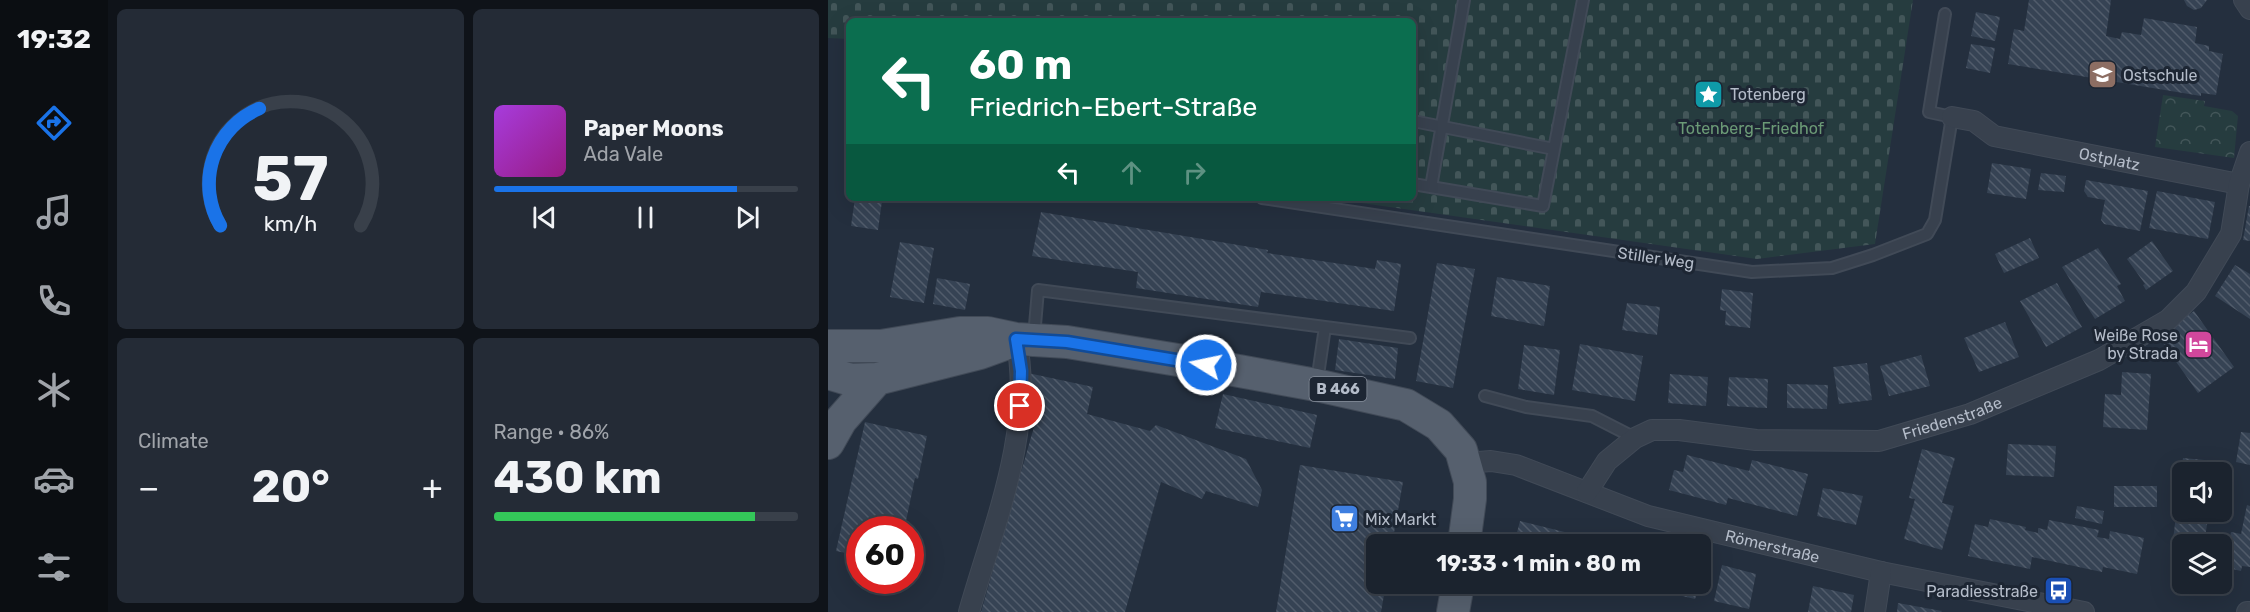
<!DOCTYPE html>
<html lang="en">
<head>
<meta charset="utf-8">
<style>
  :root { --surface:#1b232e; --page:#242b36; --text:#f1f3f6; --muted:#a0a4aa; --line:#39404a; --accent:#1a73e8 }
  body { margin:0; font-family:Rubik,sans-serif; background:var(--page); color:var(--text); height:100vh; display:flex; flex-direction:column; font-size:22px; white-space:nowrap }
  * { box-sizing:border-box; margin:0 }
  p { font-size:20px; color:var(--muted) }
  .icon { flex:none; width:33px; height:33px; fill:none; stroke:currentColor; stroke-width:2; stroke-linecap:round; stroke-linejoin:round }
  .map { position:relative; flex:1; overflow:hidden }
  .side { display:flex; flex-direction:column; gap:9px; padding:9px; background:#0f1319; width:720px }
  .side>* { flex:none }
  .hud { position:absolute; left:18px; top:18px; width:570px; height:183px; border-radius:9px; box-shadow:0 6px 24px #0002,0 0 0 2px var(--line); background:#0b6e4f; color:#fff; overflow:hidden }
  .tools { position:absolute; left:1344px; top:462px; display:grid; gap:12px }
  .tools a { display:grid; place-items:center; width:60px; height:60px; border-radius:9px; background:var(--surface); box-shadow:0 6px 24px #0002,0 0 0 2px var(--line); font-size:30px }
  .speed { position:absolute; left:18px; top:516px; display:flex; gap:12px; font-size:30px; font-weight:700; text-align:center }
  .speed>* { display:grid; place-content:center; width:78px; height:78px; border-radius:50%; background:var(--surface); box-shadow:0 6px 24px #0002,0 0 0 2px var(--line); line-height:1 }
  .speed .limit { border:9px solid #d22; background:#fff; color:#111 }
  .pin { position:absolute; display:grid; place-items:center; width:51px; height:51px; color:#fff; margin:-26px; border:3px solid #fff; border-radius:50%; box-shadow:0 2px 6px #0007 }
  .me { position:absolute; width:66px; margin:-33px; rotate:280deg; stroke-linejoin:round; filter:drop-shadow(0 0 4px #0008) }
  .turn { display:flex; align-items:center; gap:21px; height:126px; padding:0 24px; font-size:27px }
  .turn .icon { width:78px; height:78px; stroke-width:2.5 }
  .turn b { display:block; font-size:42px; line-height:51px }
  .lanes { display:flex; align-items:center; height:57px; padding:0 24px; background:#0003; justify-content:center; gap:30px; direction:ltr }
  .lanes .off { opacity:.35 }
  .big { font-size:45px; font-weight:700; line-height:1.1 }
  .side .tile { flex:1; display:flex; flex-direction:column; justify-content:center; gap:9px; min-width:0; padding:0 21px; border-radius:9px; background:var(--page) }
  .side .dial { align-items:center; gap:0 }
  .dial svg { height:156px; overflow:visible; fill:none; stroke:var(--line); stroke-width:7; stroke-linecap:round; text-anchor:middle }
  .dial text { fill:var(--text); stroke:none }
  .song { display:flex; align-items:center; gap:18px }
  .cover { width:72px; height:72px; border-radius:9px; background:linear-gradient(135deg,hsl(280 70% 55%),hsl(310 70% 35%)) }
  .played { height:6px; border-radius:3px; background:linear-gradient(90deg,var(--accent) 80%,var(--line) 80%) }
  .keys { display:flex; justify-content:space-around; direction:ltr }
  .heat { display:flex; justify-content:space-between; align-items:center; font-size:33px; direction:ltr }
  .charge { height:9px; border-radius:4px; background:linear-gradient(90deg,#34c759 86%,var(--line) 0) }
  .side .tiles { flex:1; display:grid; gap:9px; grid-template-columns:repeat(2,1fr) }
  .trip { position:absolute; left:538px; top:534px; width:345px; height:60px; border-radius:9px; background:var(--surface); box-shadow:0 6px 24px #0002,0 0 0 2px var(--line); font-weight:700; line-height:60px; text-align:center }
  main { display:flex; flex:1; min-height:0 }
  .menu { display:flex; flex-direction:column; width:108px; justify-content:space-around; align-items:center; background:#0b0e12; color:var(--muted) }
  .menu .icon { width:42px; height:42px }
  .menu .active { color:var(--accent) }
  .menu b { font-size:27px; color:var(--text) }
  .map>svg:first-child { display:block }
  .forest { fill:url(#forest-crowns) }
  .cemetery { fill:url(#cemetery-stones) }
  .building { fill:url(#building-back-hatch) }
  .lines { fill:none; stroke-linecap:round; stroke-linejoin:round }
  .lane-casing { stroke:#414a57; stroke-width:14 }
  .street-casing { stroke:#414a57; stroke-width:22 }
  .primary-casing { stroke:#414a57; stroke-width:34 }
  .lane { stroke:#38414e; stroke-width:10 }
  .street { stroke:#38414e; stroke-width:20 }
  .primary { stroke:#56606e; stroke-width:32 }
  .route-casing { stroke:#114b97; stroke-width:15 }
  .route { stroke:#1a73e8; stroke-width:10 }
  .labels { text-anchor:middle; dominant-baseline:central; stroke-width:6; stroke-linejoin:round; paint-order:stroke }
  .shield { fill:#1d2633; stroke:#878f9c; stroke-width:1.5 }
  .shield-label { font-size:15px; font-weight:bold; fill:#b4bcc9 }
  .poi-label { font-size:16px; fill:#b4bcc9; stroke:#1d2633; text-anchor:start }
  .park-label { font-size:16px; fill:#6b9a76; stroke:#1d2633 }
  .street-label { font-size:16px; fill:#b4bcc9; stroke:#1d2633 }
</style>
</head>
<body>
<main>
<nav class="menu">
<b>19:32</b>
<svg class="icon active" aria-label="directions" viewBox="0 0 24 24"><path d="M12 3l9 9-9 9-9-9zM9 14v-3h6M13 9l2 2-2 2"/></svg>
<svg class="icon" aria-label="music" viewBox="0 0 24 24"><path d="M9 18V5l10-2v13"/><circle cx="6" cy="18" r="3"/><circle cx="16" cy="16" r="3"/></svg>
<svg class="icon" aria-label="phone" viewBox="0 0 24 24"><path d="M5 4h4l2 5-3 2q2 4 5 5l2-3 5 2v4C11 20 4 13 5 4z"/></svg>
<svg class="icon" aria-label="climate" viewBox="0 0 24 24"><path d="M12 3v18M4 7l16 10M4 17L20 7"/></svg>
<svg class="icon" aria-label="car" viewBox="0 0 24 24"><path d="M5 17H2v-5l4-1 3-4h7l3 4 3 1v5h-3M9 17h6M6 11h13"/><circle cx="7" cy="17" r="2"/><circle cx="17" cy="17" r="2"/></svg>
<svg class="icon" aria-label="filters" viewBox="0 0 24 24"><path d="M4 7h16M4 17h16"/><circle cx="9" cy="7" r="2"/><circle cx="15" cy="17" r="2"/></svg>
</nav>
<section class="side">
<div class="tiles">
<div class="tile dial"><svg viewBox="0 0 100 80">
<path d="M14 69A42 42 0 1 1 86 69"/>
<path d="M14 69A42 42 0 0 1 34 9" stroke="#1a73e8"/>
<text x="50" y="56" font-size="32" font-weight="700">57</text>
<text x="50" y="72" font-size="11">km/h</text>
</svg></div>
<div class="tile">
<div class="song"><i class="cover"></i><div><b>Paper Moons</b><p>Ada Vale</p></div></div>
<div class="played"></div>
<div class="keys"><svg class="icon" aria-label="previous" viewBox="0 0 24 24"><path d="M18 5L8 12l10 7zM5 5v14"/></svg><svg class="icon" aria-label="pause" viewBox="0 0 24 24"><path d="M8 5v14M16 5v14"/></svg><svg class="icon" aria-label="next" viewBox="0 0 24 24"><path d="M6 5l10 7-10 7zM19 5v14"/></svg></div>
</div>
<div class="tile"><p>Climate</p>
<div class="heat"><a>−</a><b class="big">20°</b><a>+</a></div>
</div>
<div class="tile"><p>Range · 86%</p><b class="big">430 km</b><div class="charge"></div></div>
</div>
</section>
<div class="map">
<svg width="1422" height="612" viewBox="0 0 1422 612">
  <defs>
    <pattern id="forest-crowns" width="20" height="18" patternUnits="userSpaceOnUse" patternTransform="scale(1.5)"><rect width="20" height="18" fill="#263c3f"/><path d="M2 6a3 3 0 1 1 6 0M12 15a3 3 0 1 1 6 0" fill="none" stroke="#435659"/></pattern>
    <pattern id="cemetery-stones" width="16" height="16" patternUnits="userSpaceOnUse" patternTransform="scale(1.5)"><rect width="16" height="16" fill="#263c3f"/><path d="M2 7V4a2 2 0 0 1 4 0v3zM10 15v-3a2 2 0 0 1 4 0v3z" fill="#435659"/></pattern>
    <pattern id="building-back-hatch" width="6" height="6" patternUnits="userSpaceOnUse" patternTransform="scale(1.5)"><rect width="6" height="6" fill="#364354"/><path d="M-1 5l2 2M0 0l6 6M5-1l2 2" fill="none" stroke="#515c6b"/></pattern>
  </defs>
  <rect width="100%" height="100%" fill="#242f3e"/>
  <!-- forest -->
  <path class="forest" d="M1335,95l42,6 -1,5 28,5 6,5 -4,42 -79,-11z"/>
  <!-- cemetery -->
  <path class="cemetery" d="M0,0h1085l-38,244 -118,15 -431,-61h87v-177h-564v18l-21,-1z"/>
  <!-- building -->
  <path class="building" d="M1201,0h82l-5,36 14,3 2,-7 19,3 3,-17 53,9 -2,16 14,3v5l14,3 -7,41 -15,-2v3l-193,-32 6,-35 10,2z
    M1356,0h23l-6,8 -7,2 -7,-4z
    M1148,12l24,5 -5,24 -24,-5z
    M1143,44l24,4 -5,25 -24,-5z
    M1164,163l39,6 -5,30 -39,-6z
    M1213,173l25,3 -2,16 -26,-2z
    M1258,180l62,11 -8,40 -36,-7 -3,-4 4,-20 -17,-3 -4,-6z
    M1329,191l58,11 -7,37 -59,-11z
    M27,198l27,3 -4,29 -27,-4z
    M1421,206h1v35l-7,-1z
    M213,212l227,38 -1,3 108,16 2,-9 24,4 -7,47 -133,-19 -3,15 -122,-19 2,-16 -106,-16z
    M1202,238l9,20 -35,15 -9,-19z
    M1324,241l21,30 -27,19 -3,-5 2,-1 -18,-25z
    M72,242l34,6 -10,55 -34,-6z
    M1270,248l23,36 -4,2 8,15 -30,18 -33,-52z
    M609,263l38,6 -22,119 -37,-7z
    M1407,265l15,9v45l-35,-23z
    M669,277l53,9 -6,40 -53,-10z
    M109,278l33,6 -5,26 -32,-6z
    M1229,283l25,44 -36,20 -26,-46z
    M894,289l31,4 -3,35 -25,-3 1,-14 -6,-1z
    M799,303l33,4 -3,28 -35,-5z
    M1366,311l40,56 -36,26 -40,-57z
    M1177,322l14,35 -40,15 -15,-34z
    M511,339l59,9 -3,31 -60,-9z
    M752,344l63,12 -8,45 -63,-11z
    M696,345l36,5 -6,45 -36,-6z
    M1093,355l9,31 -41,10 -9,-30z
    M1039,363l5,37 -33,4 -6,-37z
    M1294,372l29,2 -4,56 -44,-3 2,-33 16,1z
    M200,373l65,14 -6,27 63,17 6,-6 90,34 16,31 -4,17 -52,-16 -4,8 -41,-17 -36,130h-144l53,-185 -15,-4z
    M842,374l38,3 -2,29 -38,-3z
    M901,377l39,2 -1,29 -40,-2z
    M959,384l41,1 -1,24 -40,-1z
    M395,394l94,21 -7,33 -95,-20z
    M37,422l62,14 -9,43 -3,-1 -9,43 -4,-1 -2,10h-40v26l-24,-5z
    M1413,432l9,1v32l-14,-3z
    M1180,444l48,2 -2,31 -48,-2z
    M1094,449l33,9 -13,45 12,3 -12,44 -38,-11 11,-40 -6,-1z
    M859,455l62,16 3,-11 56,14 -11,42 -69,-18 -2,7 -57,-15 5,-20 9,2z
    M1355,458l32,3 -1,11h-33z
    M472,465l103,17 -11,62h-15v40h9l-5,28h-105z
    M1353,475l1,37h27l-5,32 -31,-4z
    M1286,486h43v21h-43z
    M995,488l40,8 -7,29 -39,-9z
    M1419,505l3,1v61l-8,-1 -1,5 -17,-4 7,-35 10,2z
    M1249,506l27,5 -2,13 -27,-6z
    M1162,519l36,8 -1,3 13,3v-5l9,2 2,-10 50,10 -2,7 12,2 1,-8 34,7 -7,36 -34,-7 -1,5 -70,-15 -2,12 -62,-13 7,-32 13,3z
    M692,521l69,17 -1,6h-74z
    M873,559l5,1 -4,17h-1z
    M1350,563l4,1v18l-7,-2z
    M894,565l34,9 -7,35 -35,-8z
    M835,584h37l-5,15 -30,-7 3,-7z
    M985,586l41,9 -3,17h-43z
    M1070,603l44,8 -1,1h-44z"/>
  <g class="lines">
    <defs>
      <path id="lane" d="M585,121l141,28
        M585,184l130,22 40,-206
        M603,187l33,-187
        M434,198l490,74 80,-4 41,-13 54,-21 8,-14 17,-103 -23,-5 16,-98
        M497,327l85,11
        M206,337l4,-47 287,37 -8,55
        M657,396l41,11 66,9 43,22"/>
      <g id="street">
        <path d="M1416,0l6,9"/>
        <path id="s1" d="M1124,117l22,4 20,15 245,48"/>
        <path id="s2" d="M638,463l25,-2 25,4 132,51 233,56 203,40"/>
        <path id="s3" d="M759,492l20,-31 28,-23 17,-8h27l77,10 123,1 91,-27 129,-54 69,-40 28,-28 35,-58 8,-50 11,-32"/>
        <path d="M141,612c24,-85 66,-184 47,-273"/>
        <path d="M1047,612l6,-40"/>
        <path d="M1419,612h3"/>
      </g>
      <path id="primary" d="M0,346h53l79,-13h28l28,6 51,3 117,19 132,24 90,20 33,20 22,25 9,32v17l-6,45
        M0,373l23,7 26,-1 103,-26 36,-13
        M0,443l13,-23 36,-41
        M625,612l5,-28"/>
    </defs>
    <!-- lane casing -->
    <use href="#lane" class="lane-casing"/>
    <!-- street casing -->
    <use href="#street" class="street-casing"/>
    <!-- primary casing -->
    <use href="#primary" class="primary-casing"/>
    <!-- lane -->
    <use href="#lane" class="lane"/>
    <!-- street -->
    <use href="#street" class="street"/>
    <!-- primary -->
    <use href="#primary" class="primary"/>
  </g>
  <g class="lines">
    <defs>
      <path id="route" d="M192,406l1,-35 -5,-32 51,3 139,23"/>
    </defs>
    <!-- route casing -->
    <use href="#route" class="route-casing"/>
    <!-- route -->
    <use href="#route" class="route"/>
  </g>
  <!-- icons -->
  <defs>
    <symbol id="school-square" viewBox="-11 -11 22 22"><rect x="-9" y="-9" width="18" height="18" rx="4" fill="#8d6e63" stroke="#1d2633"/><path d="M0-5L7-2L0 1L-7-2ZM-4 1L0 2.5L4 1V4Q0 6-4 4Z" fill="#fff"/></symbol>
    <symbol id="sight-square" viewBox="-11 -11 22 22"><rect x="-9" y="-9" width="18" height="18" rx="4" fill="#0f9aa8" stroke="#1d2633"/><path d="M0-6L1.8-2.2L6-1.7L2.9 1.2L3.7 5.4L0 3.3L-3.7 5.4L-2.9 1.2L-6-1.7L-1.8-2.2Z" fill="#fff"/></symbol>
    <symbol id="hotel-square" viewBox="-11 -11 22 22"><rect x="-9" y="-9" width="18" height="18" rx="4" fill="#d1479c" stroke="#1d2633"/><path d="M-6-4.5h1.5V1H6V5H4.5V3h-9V5H-6ZM-4 0a1.8 1.8 0 1 1 3.6 0ZM.5 0V-2.5h3Q6-2.5 6 0Z" fill="#fff"/></symbol>
    <symbol id="supermarket-square" viewBox="-11 -11 22 22"><rect x="-9" y="-9" width="18" height="18" rx="4" fill="#3f7fe0" stroke="#1d2633"/><path d="M-6-5.5h2.5l.6 2H6L4.5 2H-2.5L-4.4-4H-6ZM-1.5 3.2a1.3 1.3 0 1 0 .1 0ZM3 3.2a1.3 1.3 0 1 0 .1 0Z" fill="#fff"/></symbol>
    <symbol id="bus-square" viewBox="-11 -11 22 22"><rect x="-9" y="-9" width="18" height="18" rx="4" fill="#1a4fb4" stroke="#1d2633"/><path d="M-5-6H5V4H4V6H2V4H-2V6H-4V4H-5ZM-3.5-4V0h7V-4ZM-3.5 1.2v1.5H-2V1.2ZM2 1.2v1.5H3.5V1.2Z" fill="#fff"/></symbol>
  </defs>
  <g fill-rule="evenodd">
    <use href="#school-square" x="1258" y="58" width="33" height="33"/>
    <use href="#sight-square" x="864" y="78" width="33" height="33"/>
    <use href="#hotel-square" x="1354" y="328" width="33" height="33"/>
    <use href="#supermarket-square" x="500" y="502" width="33" height="33"/>
    <use href="#bus-square" x="1214" y="574" width="33" height="33"/>
  </g>
  <g class="labels">
    <!-- shield labels -->
    <rect class="shield" x="481.5" y="377" width="57" height="24" rx="4.5"/>
    <g class="shield-label">
      <text x="510" y="389">B 466</text>
    </g>
    <!-- poi labels -->
    <g class="poi-label">
      <text x="1295" y="75">Ostschule</text>
      <text x="902" y="94">Totenberg</text>
      <text x="1350" y="335" text-anchor="end">Weiße Rose<tspan x="1350" dy="18">by Strada</tspan></text>
      <text x="537" y="519">Mix Markt</text>
      <text x="1210" y="591" text-anchor="end">Paradiesstraße</text>
    </g>
    <!-- park labels -->
    <g class="park-label">
      <text x="923" y="128">Totenberg-Friedhof</text>
    </g>
    <!-- street labels -->
    <g class="street-label">
      <text stroke="none"><textPath href="#s1" startOffset="165">Ostplatz</textPath></text>
      <text transform="translate(828 258) rotate(8)">Stiller Weg</text>
      <text stroke="none"><textPath href="#s3" startOffset="396">Friedenstraße</textPath></text>
      <text stroke="none"><textPath href="#s2" startOffset="320">Römerstraße</textPath></text>
    </g>
  </g>
</svg>
<div class="tools">
<a><svg class="icon" aria-label="sound" viewBox="0 0 24 24"><path d="M4 9h4l5-4v14l-5-4H4zM17 9q2 3 0 6"/></svg></a>
<a><svg class="icon" aria-label="layers" viewBox="0 0 24 24"><path d="M12 4l9 5-9 5-9-5zM3 14l9 5 9-5"/></svg></a>
</div>
<div class="speed"><div class="limit">60</div></div>
<div class="pin" style="left:192px;top:406px;background:#d93025"><svg class="icon" aria-label="arrive" viewBox="0 0 24 24"><path d="M6 21V4h12l-3 4 3 4H6"/></svg></div>
<svg class="me" style="left:378px;top:365px" viewBox="-20 -20 40 40"><circle r="17" fill="#1a73e8" stroke="#fff" stroke-width="3"/><path d="M0-11L8 9 0 5-8 9z" fill="#fff"/></svg>
<div class="trip">19:33 · 1 min · 80 m</div>
<div class="hud">
<div class="turn"><svg class="icon" aria-label="left" viewBox="0 0 24 24"><path d="M17 20v-9H6M10 6l-5 5 5 5"/></svg><div><b>60 m</b>Friedrich-Ebert-Straße</div></div>
<div class="lanes"><svg class="icon" aria-label="left" viewBox="0 0 24 24"><path d="M17 20v-9H6M10 6l-5 5 5 5"/></svg><svg class="icon off" aria-label="ahead" viewBox="0 0 24 24"><path d="M12 20V5M6 11l6-6 6 6"/></svg><svg class="icon off" aria-label="right" viewBox="0 0 24 24"><path d="M7 20v-9h11M14 6l5 5-5 5"/></svg></div>
</div>
</div>
</main>
</body>
</html>
